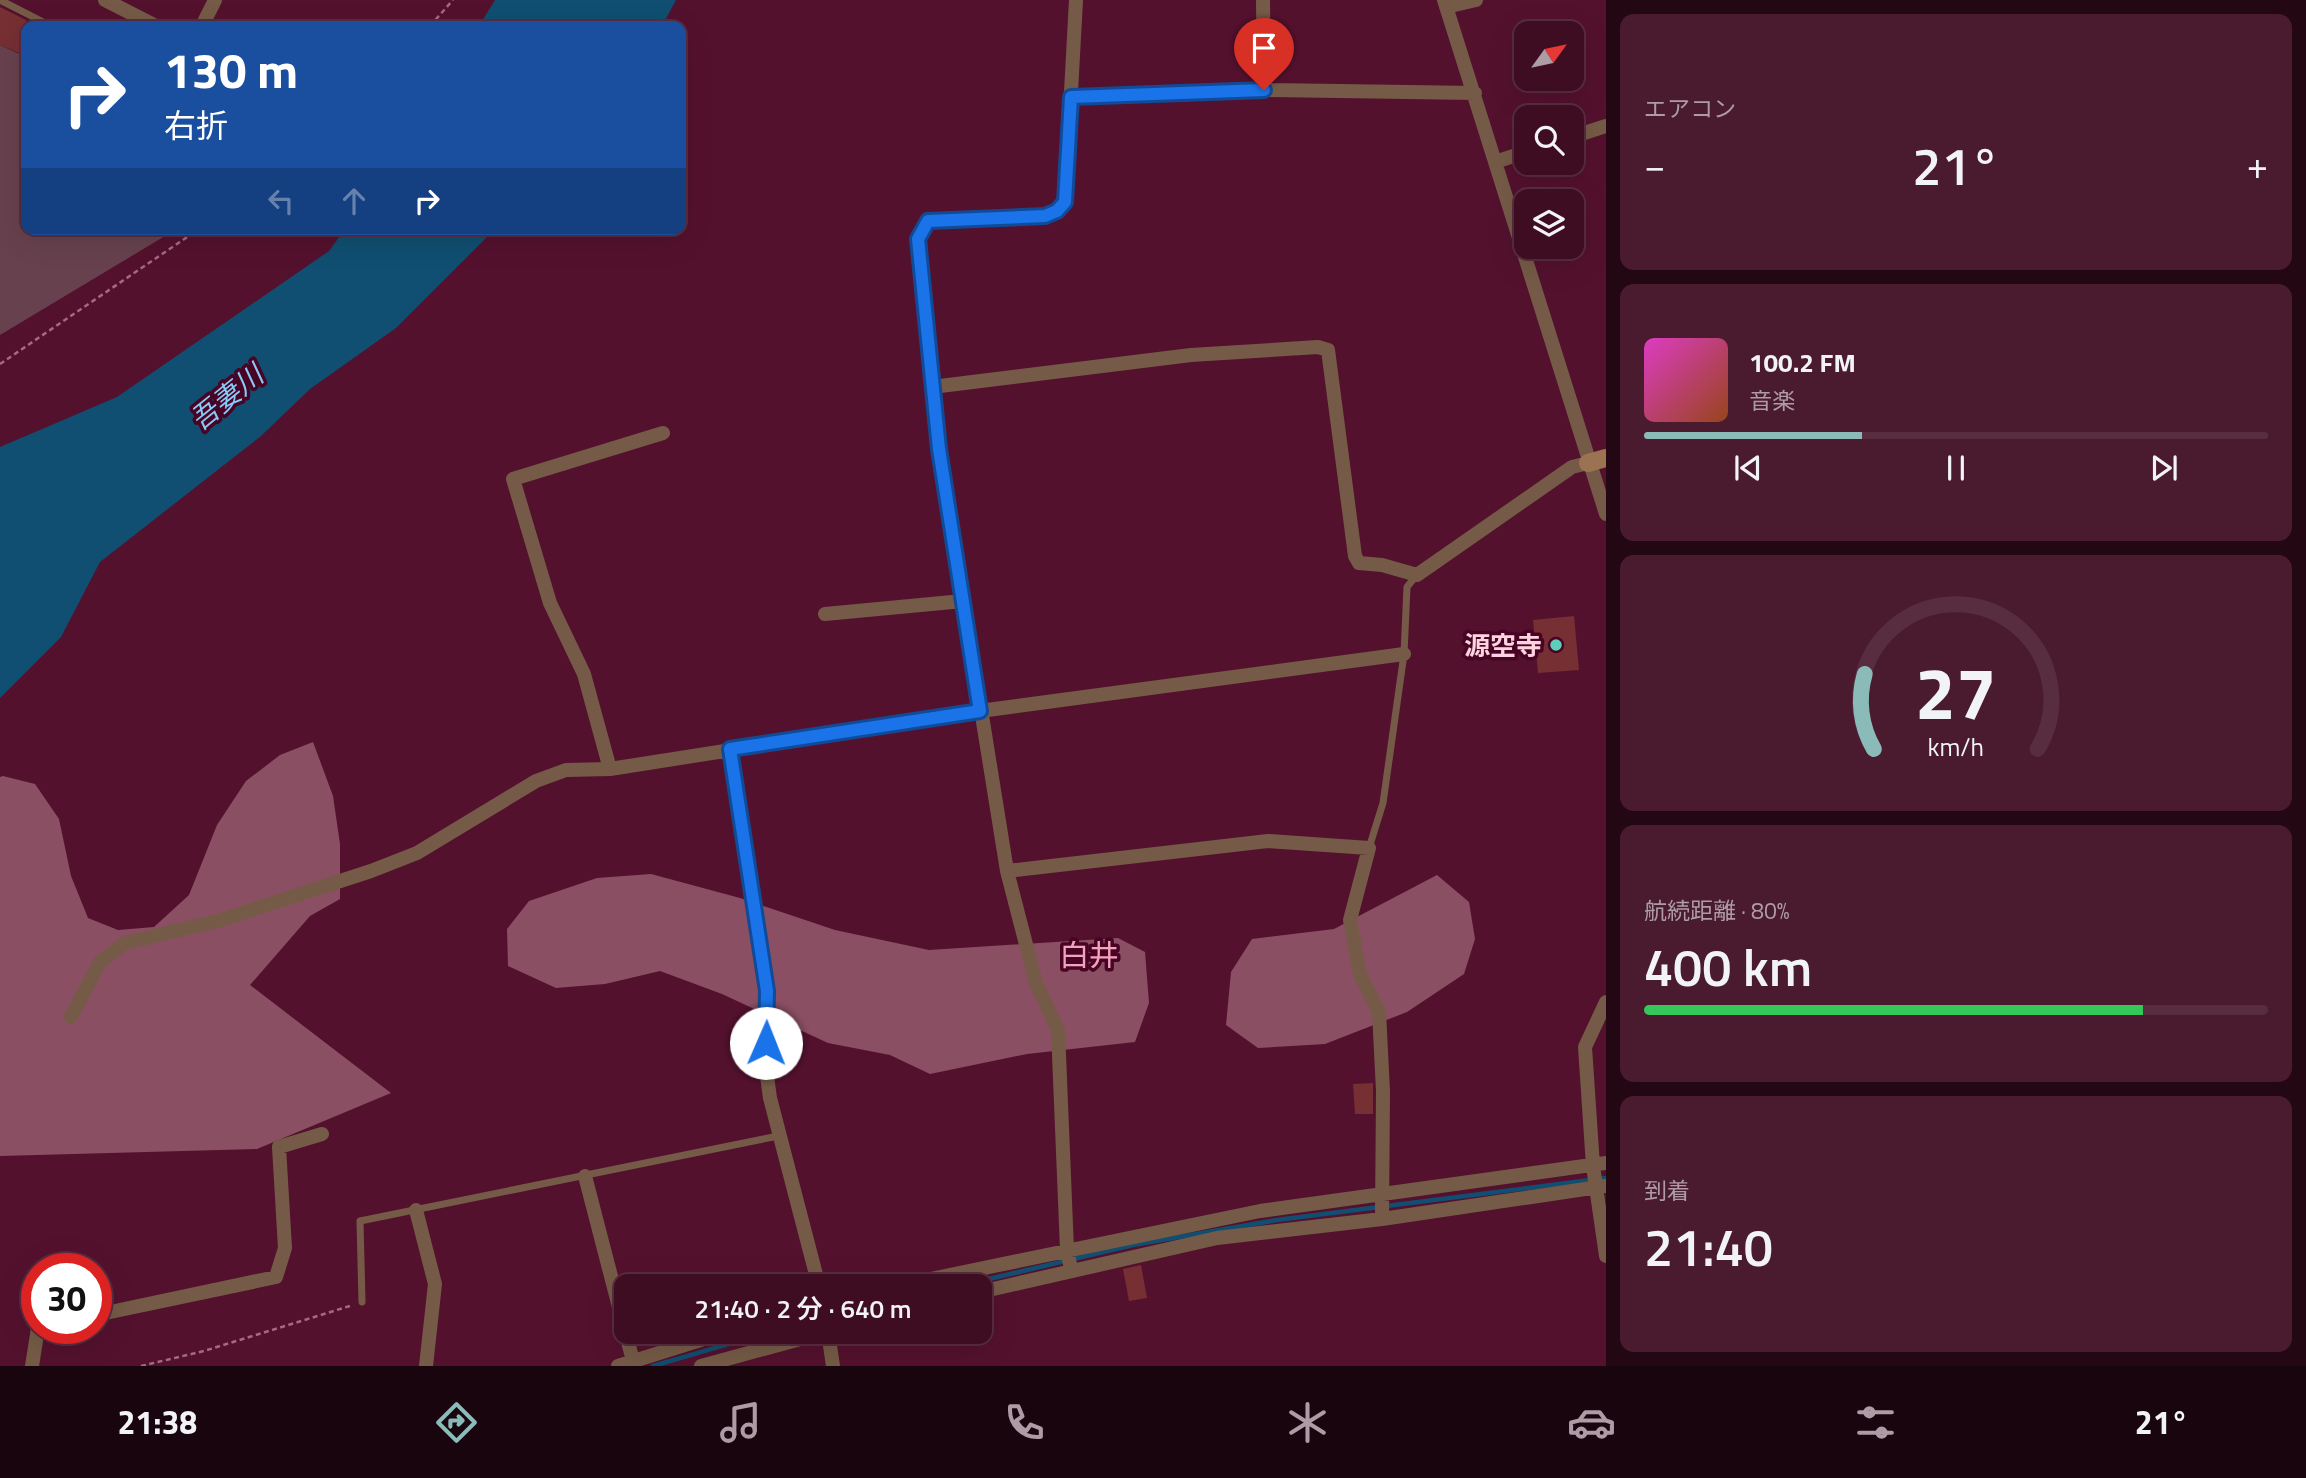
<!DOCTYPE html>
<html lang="ja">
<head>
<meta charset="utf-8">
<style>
  :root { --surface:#3f0d22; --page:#4a1b2f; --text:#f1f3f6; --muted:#ad9ca5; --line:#582d40; --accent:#8bbbb9 }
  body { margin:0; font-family:"Titillium Web","Noto Sans JP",sans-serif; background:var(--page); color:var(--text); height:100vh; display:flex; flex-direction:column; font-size:26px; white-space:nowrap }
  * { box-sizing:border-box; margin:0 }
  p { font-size:23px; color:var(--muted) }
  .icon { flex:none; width:38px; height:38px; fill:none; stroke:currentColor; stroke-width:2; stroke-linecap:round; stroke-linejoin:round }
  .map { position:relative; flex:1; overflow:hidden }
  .drawer { display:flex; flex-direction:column; gap:14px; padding:14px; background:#230713; width:700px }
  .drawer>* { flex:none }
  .top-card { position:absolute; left:21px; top:21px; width:665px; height:214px; border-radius:14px; box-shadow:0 7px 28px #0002,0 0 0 2px var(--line); background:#1a4fa0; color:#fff; overflow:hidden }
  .needle { width:46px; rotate:57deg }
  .fabs { position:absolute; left:1514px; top:21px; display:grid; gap:14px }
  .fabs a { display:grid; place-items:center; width:70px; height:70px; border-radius:14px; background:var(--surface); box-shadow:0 7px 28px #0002,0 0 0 2px var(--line); font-size:35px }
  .speed { position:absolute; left:21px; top:1253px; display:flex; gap:14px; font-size:35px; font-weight:700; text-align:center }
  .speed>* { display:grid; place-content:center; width:91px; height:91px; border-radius:50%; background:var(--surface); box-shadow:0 7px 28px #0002,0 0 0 2px var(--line); line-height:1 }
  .speed .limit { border:10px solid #d22; background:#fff; color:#111 }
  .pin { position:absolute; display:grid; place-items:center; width:60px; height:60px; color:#fff; margin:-72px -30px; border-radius:50% 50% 50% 0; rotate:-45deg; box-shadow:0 0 7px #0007 }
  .pin .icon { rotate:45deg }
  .me { position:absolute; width:77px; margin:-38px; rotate:1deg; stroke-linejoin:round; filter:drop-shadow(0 0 5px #0008) }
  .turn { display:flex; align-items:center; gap:24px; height:147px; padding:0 28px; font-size:32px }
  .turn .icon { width:91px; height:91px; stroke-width:2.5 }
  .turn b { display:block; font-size:49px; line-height:60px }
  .lanes { display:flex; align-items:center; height:66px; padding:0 28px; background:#0003; justify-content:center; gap:35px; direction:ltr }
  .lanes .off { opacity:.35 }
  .big { font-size:52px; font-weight:600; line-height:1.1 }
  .drawer .tile { flex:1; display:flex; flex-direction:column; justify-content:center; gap:10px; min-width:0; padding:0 24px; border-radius:14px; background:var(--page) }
  .drawer .dial { align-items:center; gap:0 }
  .dial svg { height:182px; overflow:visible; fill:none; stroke:var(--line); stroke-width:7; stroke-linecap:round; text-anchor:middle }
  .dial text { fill:var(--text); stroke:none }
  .song { display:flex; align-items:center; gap:21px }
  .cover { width:84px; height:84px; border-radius:10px; background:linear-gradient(135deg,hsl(310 70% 55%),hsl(20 70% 35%)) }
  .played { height:7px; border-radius:4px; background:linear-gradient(90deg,var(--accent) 35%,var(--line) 35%) }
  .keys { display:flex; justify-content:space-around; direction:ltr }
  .heat { display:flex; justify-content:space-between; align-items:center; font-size:38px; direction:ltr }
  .charge { height:10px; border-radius:5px; background:linear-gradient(90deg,#34c759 80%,var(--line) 0) }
  .trip { position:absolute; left:614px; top:1274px; width:378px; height:70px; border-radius:14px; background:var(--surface); box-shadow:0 7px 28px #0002,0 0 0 2px var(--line); font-weight:600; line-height:70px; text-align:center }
  .tab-bar { display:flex; height:112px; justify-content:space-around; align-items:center; background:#19050e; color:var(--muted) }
  .tab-bar .icon { width:49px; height:49px }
  .tab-bar .on { color:var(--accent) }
  .tab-bar b { font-size:32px; color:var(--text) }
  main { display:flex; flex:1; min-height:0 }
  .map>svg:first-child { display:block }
  .green { fill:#67424e }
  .forest { fill:#8b4f63 }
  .water { fill:#104f71 }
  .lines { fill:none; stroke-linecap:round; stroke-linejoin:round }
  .stream { stroke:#104f71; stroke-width:4.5 }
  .building { fill:#762f33 }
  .path { stroke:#a26b80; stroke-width:2.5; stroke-dasharray:5 3.5; stroke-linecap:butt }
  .lane { stroke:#755b47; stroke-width:7 }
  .street { stroke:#755b47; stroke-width:14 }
  .secondary { stroke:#9b7252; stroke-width:18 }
  .route-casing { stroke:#114b97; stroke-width:18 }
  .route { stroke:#1a73e8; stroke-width:12 }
  .poi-dot { fill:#5dceb9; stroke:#480424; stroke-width:2.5 }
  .labels { text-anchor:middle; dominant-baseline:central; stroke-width:7; stroke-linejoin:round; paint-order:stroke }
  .poi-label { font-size:26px; font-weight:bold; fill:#fdd3df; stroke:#480424; text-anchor:end }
  .water-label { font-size:28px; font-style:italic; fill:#89caf6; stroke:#480424 }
  .quarter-label { font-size:30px; fill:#f4a3bd; stroke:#480424 }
</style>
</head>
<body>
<main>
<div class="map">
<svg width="1606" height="1366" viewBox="0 0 1606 1366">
  <rect width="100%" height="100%" fill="#54112e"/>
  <!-- green -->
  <path class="green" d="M0,45l26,12v172l149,1 -175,105z"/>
  <!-- forest -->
  <path class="forest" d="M313,742l20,54 7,48v55l-30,17 -60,69 141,108 -134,56 -257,7v-379l3,-1 32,8 24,35 12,57 17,42 30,12 36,-3 35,-32 28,-70 29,-44 34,-26z
    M651,874l89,24 95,32 94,20 189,-12 27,14 4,51 -14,39 -108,12 -97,20 -40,-19 -62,-12 -106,-49 -62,-23 -55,13 -49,4 -48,-22 -1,-37 22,-28 68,-23z
    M1437,875l32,27 6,37 -11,35 -57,38 -82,32 -67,4 -32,-23 5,-53 21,-33 82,-10z"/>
  <!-- water -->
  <path class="water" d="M495,0h181l-14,26h-183z
    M345,229h150l-99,99 -86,61 -49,47 -161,126 -39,75 -61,61v-251l117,-50 212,-146z"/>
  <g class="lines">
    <!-- stream -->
    <path class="stream" d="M959,1286l174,-41 144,-25 329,-42
      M653,1366l117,-34"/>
  </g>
  <!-- building -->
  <path class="building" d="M0,7l26,13v36l-26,-11z
    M1574,616l5,54 -41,3 -5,-53z
    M1373,1083v31h-18l-2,-30z
    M1141,1265l6,33 -18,3 -6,-32z"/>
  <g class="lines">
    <!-- path -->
    <path class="path" d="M430,26l23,-26
      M0,364l199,-135
      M141,1366l63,-15 149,-46"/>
    <!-- lane -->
    <path class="lane" d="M0,0l51,26
      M1369,848l14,-45 21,-149 3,-67 9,-11
      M362,1302l-2,-81 418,-85"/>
    <!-- street -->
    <path class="street" d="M105,0l51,26
      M1263,0l1,90
      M1444,0l162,514
      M1446,7l30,-7
      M202,26l13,-26
      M1071,97l193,-7 211,3
      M1572,137l34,-11
      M1495,162l31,-10
      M932,387l259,-32 127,-8 10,3 27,206 4,7 23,2 35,10 155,-108 16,-4
      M825,614l138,-13
      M731,749l36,242 -1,78 4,29 49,188
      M610,769l-26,-95 -34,-71 -37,-124 150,-46
      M1007,871l261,-30 101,7 -19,72 10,55 19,37 4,79 -1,128
      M1606,1002l-21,45 8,119 13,90
      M71,1017l29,-55 25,-19 96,-23 150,-49 46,-18 119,-72 30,-11 44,-1 370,-58 424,-57
      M585,1176l48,185
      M416,1210l19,74 -9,82
      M1071,1269l-4,-19 -9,-220 -22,-47 -29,-112 -68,-423 -21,-209 10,-18 117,-5 12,-5 8,-9 11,-202
      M897,1286l363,-75 346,-48
      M980,1292l237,-54 165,-19 224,-33
      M96,1315l180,-38 9,-29 -6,-101 43,-13
      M828,1332l5,34
      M32,1366l6,-38
      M618,1366l108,-34
      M701,1366l125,-34"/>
    <!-- secondary -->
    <path class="secondary" d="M1588,463l18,-5"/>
  </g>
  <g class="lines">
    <defs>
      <path id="route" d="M766,1043l1,-52 -37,-242 250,-38 -41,-262 -21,-210 10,-18 117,-5 12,-5 8,-9 6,-105 193,-7"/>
    </defs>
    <!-- route casing -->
    <use href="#route" class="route-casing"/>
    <!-- route -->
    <use href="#route" class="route"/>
  </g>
  <!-- markers -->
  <circle class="poi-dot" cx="1556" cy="645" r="7"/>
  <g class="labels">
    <!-- poi labels -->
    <g class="poi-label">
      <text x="1542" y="645">源空寺</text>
    </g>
    <!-- water labels -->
    <g class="water-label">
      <text transform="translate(226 397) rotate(-39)">吾妻川</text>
    </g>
    <!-- quarter labels -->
    <g class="quarter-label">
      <text x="1089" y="955">白井</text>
    </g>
  </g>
</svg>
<div class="fabs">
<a><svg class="needle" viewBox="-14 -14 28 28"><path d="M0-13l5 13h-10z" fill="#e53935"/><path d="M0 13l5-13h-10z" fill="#ad9ca5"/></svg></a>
<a><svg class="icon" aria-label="search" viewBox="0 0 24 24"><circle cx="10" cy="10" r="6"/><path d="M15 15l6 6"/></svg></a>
<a><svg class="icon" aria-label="layers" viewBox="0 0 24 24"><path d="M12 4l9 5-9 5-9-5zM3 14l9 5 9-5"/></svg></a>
</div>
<div class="speed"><div class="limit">30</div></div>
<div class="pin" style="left:1264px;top:90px;background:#d93025"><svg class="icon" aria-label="arrive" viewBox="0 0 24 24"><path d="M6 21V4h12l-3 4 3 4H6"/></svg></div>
<svg class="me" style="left:766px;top:1043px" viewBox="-20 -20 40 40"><circle r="19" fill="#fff"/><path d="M0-13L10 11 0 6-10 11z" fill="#1a73e8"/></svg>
<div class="trip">21:40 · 2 分 · 640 m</div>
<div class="top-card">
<div class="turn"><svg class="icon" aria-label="right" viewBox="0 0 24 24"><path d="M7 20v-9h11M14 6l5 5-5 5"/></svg><div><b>130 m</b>右折</div></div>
<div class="lanes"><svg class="icon off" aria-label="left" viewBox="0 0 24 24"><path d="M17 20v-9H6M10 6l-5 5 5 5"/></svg><svg class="icon off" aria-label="ahead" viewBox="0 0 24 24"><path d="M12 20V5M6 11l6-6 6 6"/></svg><svg class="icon" aria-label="right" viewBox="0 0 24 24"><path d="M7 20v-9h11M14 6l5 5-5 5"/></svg></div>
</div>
</div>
<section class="drawer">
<div class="tile"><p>エアコン</p>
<div class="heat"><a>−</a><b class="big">21°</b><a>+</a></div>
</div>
<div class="tile">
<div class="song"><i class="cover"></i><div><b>100.2 FM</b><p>音楽</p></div></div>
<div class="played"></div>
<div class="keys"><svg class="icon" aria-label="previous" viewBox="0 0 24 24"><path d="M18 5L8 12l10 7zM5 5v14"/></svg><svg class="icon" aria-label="pause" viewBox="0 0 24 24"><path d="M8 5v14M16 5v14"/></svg><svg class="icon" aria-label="next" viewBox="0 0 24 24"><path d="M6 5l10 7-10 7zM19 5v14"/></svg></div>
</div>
<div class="tile dial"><svg viewBox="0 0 100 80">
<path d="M14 69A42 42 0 1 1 86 69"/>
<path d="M14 69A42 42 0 0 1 10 36" stroke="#8bbbb9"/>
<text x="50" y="56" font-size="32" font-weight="700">27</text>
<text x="50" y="72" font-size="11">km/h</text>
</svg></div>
<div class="tile"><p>航続距離 · 80%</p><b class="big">400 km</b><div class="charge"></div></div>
<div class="tile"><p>到着</p><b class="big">21:40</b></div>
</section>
</main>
<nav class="tab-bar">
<b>21:38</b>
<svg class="icon on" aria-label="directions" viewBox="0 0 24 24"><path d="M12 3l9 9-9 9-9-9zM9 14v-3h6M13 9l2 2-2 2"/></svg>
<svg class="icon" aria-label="music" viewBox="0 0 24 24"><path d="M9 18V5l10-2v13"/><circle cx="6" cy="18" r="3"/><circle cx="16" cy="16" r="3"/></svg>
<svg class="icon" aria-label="phone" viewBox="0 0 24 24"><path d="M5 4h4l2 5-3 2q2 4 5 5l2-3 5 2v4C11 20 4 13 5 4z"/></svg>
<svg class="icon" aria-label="climate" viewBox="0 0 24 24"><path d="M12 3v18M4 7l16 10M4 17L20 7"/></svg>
<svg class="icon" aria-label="car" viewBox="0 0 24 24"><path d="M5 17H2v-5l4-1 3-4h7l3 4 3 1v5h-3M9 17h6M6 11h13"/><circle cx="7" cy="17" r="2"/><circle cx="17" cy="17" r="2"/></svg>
<svg class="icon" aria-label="filters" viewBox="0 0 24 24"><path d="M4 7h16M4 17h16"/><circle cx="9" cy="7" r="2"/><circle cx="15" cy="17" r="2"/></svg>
<b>21°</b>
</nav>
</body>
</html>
